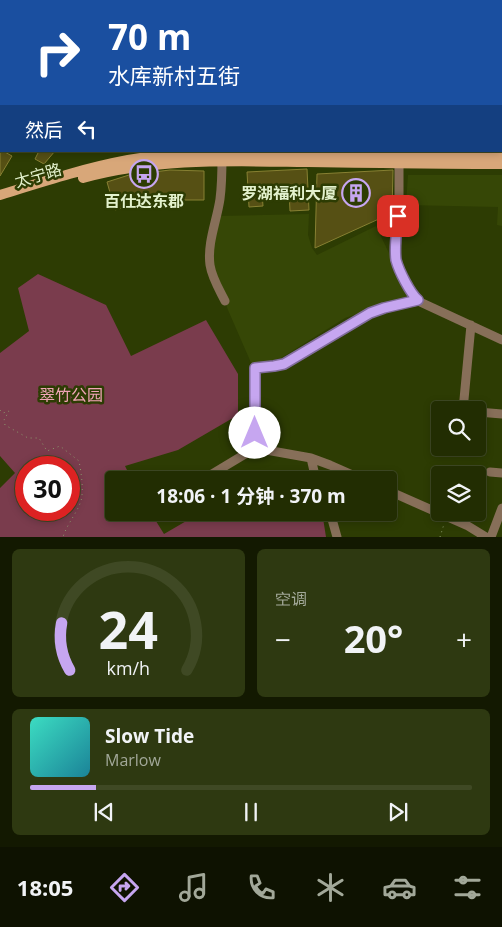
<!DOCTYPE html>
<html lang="zh">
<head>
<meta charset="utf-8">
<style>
  :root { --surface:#222d02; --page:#2e3911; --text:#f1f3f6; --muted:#a2a899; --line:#3f4924; --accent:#c6a6f0 }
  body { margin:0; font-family:"Open Sans","Noto Sans SC",sans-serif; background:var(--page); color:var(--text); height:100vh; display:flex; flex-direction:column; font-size:19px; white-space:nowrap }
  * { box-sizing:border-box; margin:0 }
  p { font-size:16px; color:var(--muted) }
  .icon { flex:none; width:28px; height:28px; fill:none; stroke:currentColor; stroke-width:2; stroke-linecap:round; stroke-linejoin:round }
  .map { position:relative; height:537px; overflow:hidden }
  .side { display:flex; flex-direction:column; gap:12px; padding:12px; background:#131901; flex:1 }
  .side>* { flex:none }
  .banner { position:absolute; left:0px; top:0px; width:502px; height:152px; box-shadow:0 2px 8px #0003,0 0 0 1px var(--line); background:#1a4fa0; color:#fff; overflow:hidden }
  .tools { position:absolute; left:431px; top:401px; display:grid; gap:10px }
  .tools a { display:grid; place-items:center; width:55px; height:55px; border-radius:5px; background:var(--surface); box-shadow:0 2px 8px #0003,0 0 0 1px var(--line); font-size:25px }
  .speed { position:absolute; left:15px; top:456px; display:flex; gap:10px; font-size:25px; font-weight:700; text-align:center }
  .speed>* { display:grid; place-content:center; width:65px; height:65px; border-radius:50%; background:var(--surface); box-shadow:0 2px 8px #0003,0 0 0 1px var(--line); line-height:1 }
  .speed .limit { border:8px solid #d22; background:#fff; color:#111 }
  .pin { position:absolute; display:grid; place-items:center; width:42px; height:42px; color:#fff; margin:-21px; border-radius:10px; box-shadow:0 2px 8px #0006 }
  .me { position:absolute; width:55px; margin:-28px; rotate:0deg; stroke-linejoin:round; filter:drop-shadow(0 0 4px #0008) }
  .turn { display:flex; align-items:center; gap:18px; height:105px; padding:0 25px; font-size:22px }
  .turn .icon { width:65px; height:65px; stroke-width:2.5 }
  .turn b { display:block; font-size:35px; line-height:42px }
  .then { display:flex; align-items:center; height:48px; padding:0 25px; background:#0003; gap:10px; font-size:19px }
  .big { font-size:38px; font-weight:700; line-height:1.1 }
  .side .card { flex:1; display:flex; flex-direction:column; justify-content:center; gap:8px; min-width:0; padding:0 18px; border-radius:8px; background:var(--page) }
  .side .dial { align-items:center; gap:0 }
  .dial svg { height:130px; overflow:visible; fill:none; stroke:var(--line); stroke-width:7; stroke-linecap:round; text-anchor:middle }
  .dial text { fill:var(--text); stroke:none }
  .song { display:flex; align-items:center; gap:15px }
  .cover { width:60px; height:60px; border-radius:8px; background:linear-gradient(135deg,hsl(170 70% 55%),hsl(190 70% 35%)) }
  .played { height:5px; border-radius:2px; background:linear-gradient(90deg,var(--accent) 15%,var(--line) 15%) }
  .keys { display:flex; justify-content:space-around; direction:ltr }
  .heat { display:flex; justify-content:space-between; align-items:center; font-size:28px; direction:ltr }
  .side .tiles { flex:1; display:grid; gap:12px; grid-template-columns:1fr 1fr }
  .card:last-child { grid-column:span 2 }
  .trip { position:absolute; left:105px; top:471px; width:292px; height:50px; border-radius:5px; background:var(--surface); box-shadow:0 2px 8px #0003,0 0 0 1px var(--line); font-weight:700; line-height:50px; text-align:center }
  .tabs { display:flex; height:80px; justify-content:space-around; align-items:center; background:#0e1201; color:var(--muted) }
  .tabs .icon { width:35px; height:35px }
  .tabs .active { color:var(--accent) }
  .tabs b { font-size:22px; color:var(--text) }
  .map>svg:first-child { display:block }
  .built { fill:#364706 }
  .green { fill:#7a3c4d; fill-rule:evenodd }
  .building { fill:#565014; stroke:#878032 }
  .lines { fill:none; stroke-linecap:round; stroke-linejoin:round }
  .path { stroke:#8c9b6d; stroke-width:1; stroke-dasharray:1 4; stroke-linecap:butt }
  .minor { stroke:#876f59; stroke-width:9 }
  .major { stroke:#d8a779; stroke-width:10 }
  .route-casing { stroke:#816c9c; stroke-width:12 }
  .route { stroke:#c6a6f0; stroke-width:9 }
  .labels { text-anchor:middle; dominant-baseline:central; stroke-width:5; stroke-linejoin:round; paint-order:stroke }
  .street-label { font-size:16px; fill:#e3f1cd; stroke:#2d3c03 }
  .poi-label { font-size:16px; font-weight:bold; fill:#e3f1cd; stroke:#2d3c03; text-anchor:end }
  .park-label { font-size:16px; fill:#f1a5b7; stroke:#2d3c03 }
</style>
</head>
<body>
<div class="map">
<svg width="502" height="537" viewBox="0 0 502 537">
  <rect width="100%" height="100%" fill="#2d3c03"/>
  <!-- built -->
  <path class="built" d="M223,0h145v1h-145z
    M408,175h94v51l-5,-1 1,-18 -92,-2z
    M309,214l-1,21 4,13 5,7 59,-29 34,71 -9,2 -56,19 -64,40 -29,7 -24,-55 -17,-50 7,-44z"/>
  <!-- green -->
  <path class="green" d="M38,274l68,31 25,51 75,-36 32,54v41l-60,35 -53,16 7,14h-18v32l37,1 13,21 36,-21h121l2,5 3,19h-326v-49l15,-15 -15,-17v-103l29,-22 -11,-43zM26,468h43v42h-43z"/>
  <!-- building -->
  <path class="building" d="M0,151h3l9,5 -12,20z
    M39,151h16l-11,13 -9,-5z
    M307,169l2,41 -19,1 -1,-20 -27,2 1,13 -14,1 -2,-35z
    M170,170l34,1v29h-53l-36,10 -8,-28 22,-7z
    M393,170l-1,43 -77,35 2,-74z"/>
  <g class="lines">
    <!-- path -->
    <path class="path" d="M0,410l3,3 6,-2 -5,9 1,5 23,13h11l8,13 13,-5 19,15c2,11 5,28 2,40 -4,12 -14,23 -18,36
      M472,475v-3h12
      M440,537l4,-13"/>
    <!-- minor -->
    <path class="minor" d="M213,0v1
      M222,156c0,14 0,28 -2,43 -3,21 -13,44 -10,66 2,13 9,24 15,36
      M399,158v46l-2,27 -1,30 12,25 6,10 4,5 84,39
      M463,410l8,-85
      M478,412l24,2
      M255,448v-80l19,-2 10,-2 86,-51 14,-5 34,-7
      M311,458l5,22
      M490,472l12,1
      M202,480l53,-32 56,10 19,7 34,15
      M389,491l79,35 18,11
      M330,512l7,25
      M491,537l11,-29"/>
    <!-- major -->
    <path class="major" d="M83,178c72,-20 147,-17 222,-16 66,1 131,2 197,2
      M0,195c42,-13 85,-27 128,-35 54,-10 111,-7 166,-6 69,1 139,2 208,2"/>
  </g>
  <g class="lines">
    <defs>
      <path id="route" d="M255,433v-65l19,-2 10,-2 86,-51 14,-5 34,-8c-8,-7 -19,-29 -22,-40 -2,-14 1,-30 2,-44"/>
    </defs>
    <!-- route casing -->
    <use href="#route" class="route-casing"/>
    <!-- route -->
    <use href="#route" class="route"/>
  </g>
  <!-- icons -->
  <defs>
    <symbol id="bus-ring" viewBox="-11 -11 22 22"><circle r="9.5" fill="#2d3c03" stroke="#c6a6f0" stroke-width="1.5"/><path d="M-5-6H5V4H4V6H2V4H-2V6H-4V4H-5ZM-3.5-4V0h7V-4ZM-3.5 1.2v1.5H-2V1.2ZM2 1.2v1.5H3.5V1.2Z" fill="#c6a6f0"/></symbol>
    <symbol id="building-ring" viewBox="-11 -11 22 22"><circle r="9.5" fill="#2d3c03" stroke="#c6a6f0" stroke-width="1.5"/><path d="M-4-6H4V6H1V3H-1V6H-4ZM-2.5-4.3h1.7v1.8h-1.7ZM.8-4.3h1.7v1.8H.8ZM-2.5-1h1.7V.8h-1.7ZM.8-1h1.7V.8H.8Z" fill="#c6a6f0"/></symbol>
  </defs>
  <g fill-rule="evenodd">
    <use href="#bus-ring" x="128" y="158" width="32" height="32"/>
    <use href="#building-ring" x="340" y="177" width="32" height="32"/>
  </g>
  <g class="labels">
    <!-- street labels -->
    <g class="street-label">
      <text transform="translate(38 175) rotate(-16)">太宁路</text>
    </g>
    <!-- poi labels -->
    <g class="poi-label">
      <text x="337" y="193">罗湖福利大厦</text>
      <text x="144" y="201" text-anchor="middle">百仕达东郡</text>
    </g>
    <!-- park labels -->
    <g class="park-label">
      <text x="71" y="395">翠竹公园</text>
    </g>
  </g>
</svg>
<div class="tools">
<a><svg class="icon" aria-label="search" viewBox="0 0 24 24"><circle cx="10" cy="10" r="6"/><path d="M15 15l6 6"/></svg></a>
<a><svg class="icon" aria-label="layers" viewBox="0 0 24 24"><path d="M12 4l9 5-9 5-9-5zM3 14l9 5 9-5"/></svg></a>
</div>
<div class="speed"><div class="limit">30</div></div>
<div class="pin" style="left:398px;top:216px;background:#d93025"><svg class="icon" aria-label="arrive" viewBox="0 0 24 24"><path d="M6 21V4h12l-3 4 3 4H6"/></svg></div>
<svg class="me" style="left:255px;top:433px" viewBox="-20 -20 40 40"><circle r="19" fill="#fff"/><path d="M0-13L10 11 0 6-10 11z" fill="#c6a6f0"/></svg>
<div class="trip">18:06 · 1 分钟 · 370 m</div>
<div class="banner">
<div class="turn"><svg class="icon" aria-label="right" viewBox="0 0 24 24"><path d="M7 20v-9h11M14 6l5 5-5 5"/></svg><div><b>70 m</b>水库新村五街</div></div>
<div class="then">然后<svg class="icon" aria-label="left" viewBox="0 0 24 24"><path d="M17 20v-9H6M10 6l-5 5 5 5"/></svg></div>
</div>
</div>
<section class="side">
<div class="tiles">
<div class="card dial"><svg viewBox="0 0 100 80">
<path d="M14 69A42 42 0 1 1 86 69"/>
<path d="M14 69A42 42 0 0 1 9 40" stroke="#c6a6f0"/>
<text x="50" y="56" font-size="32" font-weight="700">24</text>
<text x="50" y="72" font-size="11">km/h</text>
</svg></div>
<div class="card"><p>空调</p>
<div class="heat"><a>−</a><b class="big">20°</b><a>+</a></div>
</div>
<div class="card">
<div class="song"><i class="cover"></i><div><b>Slow Tide</b><p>Marlow</p></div></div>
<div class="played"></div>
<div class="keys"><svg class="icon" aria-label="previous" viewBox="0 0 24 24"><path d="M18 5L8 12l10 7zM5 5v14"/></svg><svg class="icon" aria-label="pause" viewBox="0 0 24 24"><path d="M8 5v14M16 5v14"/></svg><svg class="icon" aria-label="next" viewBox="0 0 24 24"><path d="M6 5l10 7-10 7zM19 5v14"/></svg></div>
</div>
</div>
</section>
<nav class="tabs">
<b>18:05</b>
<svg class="icon active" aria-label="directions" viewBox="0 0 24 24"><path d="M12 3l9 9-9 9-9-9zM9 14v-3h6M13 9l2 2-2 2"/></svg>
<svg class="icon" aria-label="music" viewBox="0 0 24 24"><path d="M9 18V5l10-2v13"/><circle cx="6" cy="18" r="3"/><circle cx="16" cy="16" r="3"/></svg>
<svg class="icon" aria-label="phone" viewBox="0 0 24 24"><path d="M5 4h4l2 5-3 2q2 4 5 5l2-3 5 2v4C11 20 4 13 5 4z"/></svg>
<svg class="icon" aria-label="climate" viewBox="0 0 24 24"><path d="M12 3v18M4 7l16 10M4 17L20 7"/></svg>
<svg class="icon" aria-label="car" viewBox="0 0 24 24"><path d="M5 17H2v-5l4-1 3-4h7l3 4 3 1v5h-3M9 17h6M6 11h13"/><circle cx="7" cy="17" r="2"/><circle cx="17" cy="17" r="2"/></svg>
<svg class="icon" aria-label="filters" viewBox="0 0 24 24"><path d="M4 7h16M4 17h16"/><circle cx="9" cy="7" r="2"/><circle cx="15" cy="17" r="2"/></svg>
</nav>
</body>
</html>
